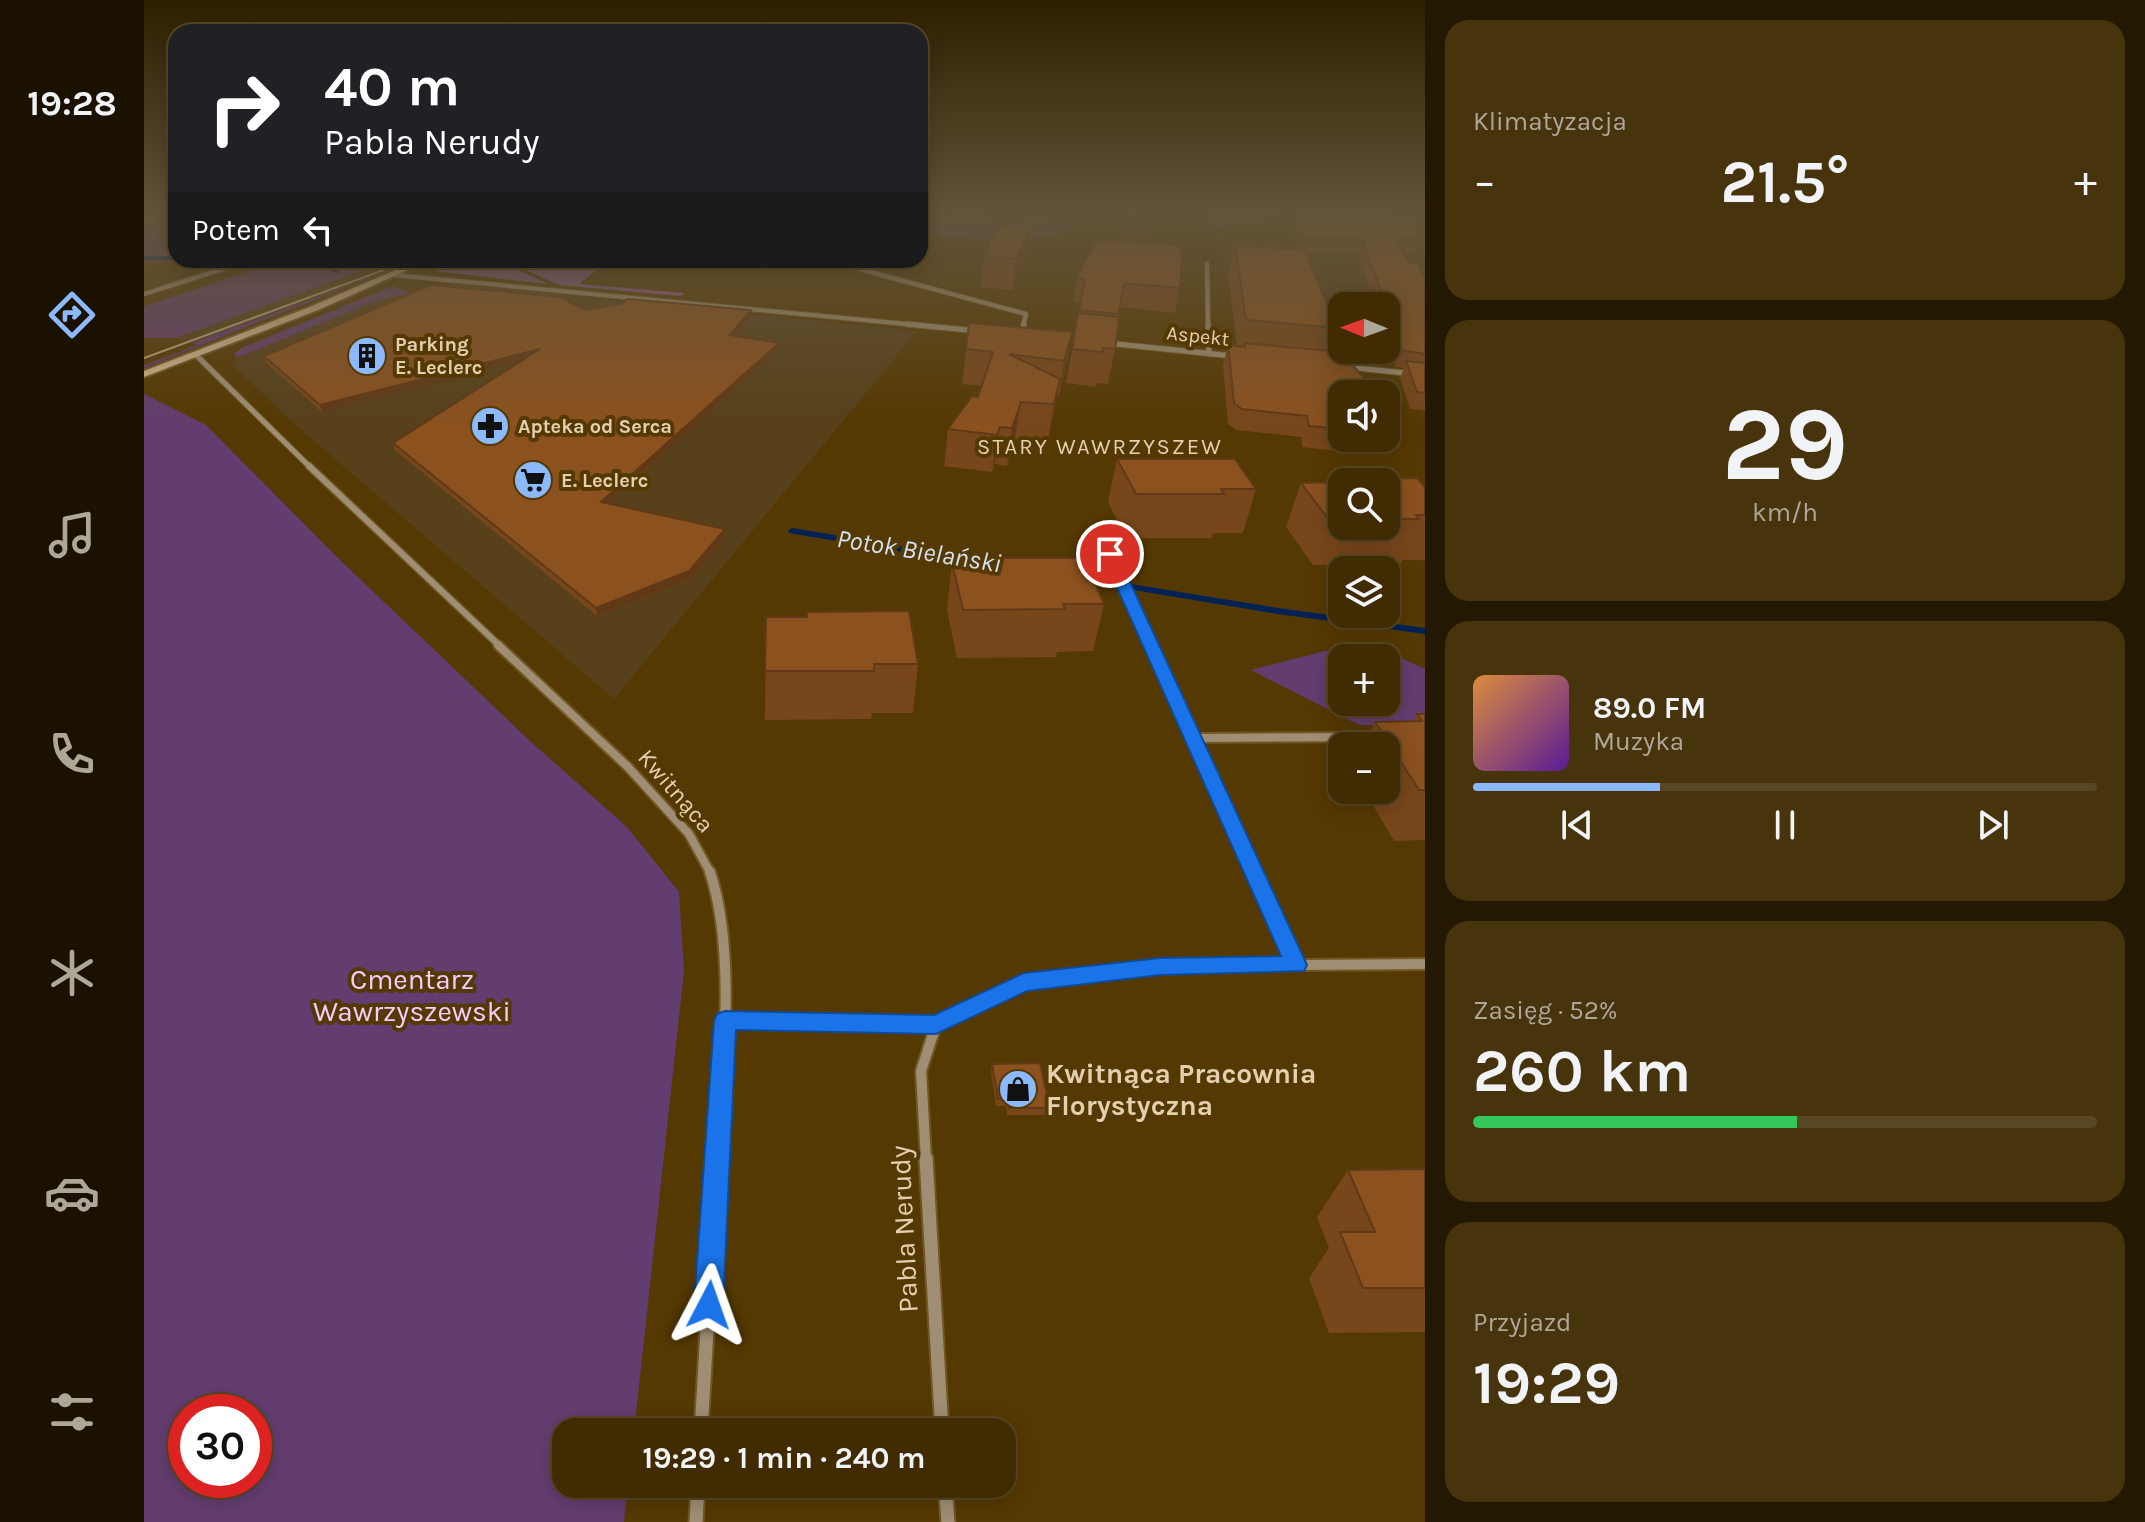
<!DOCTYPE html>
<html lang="pl">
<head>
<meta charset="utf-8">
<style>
  :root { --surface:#402b02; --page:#47330c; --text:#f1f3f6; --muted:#aea799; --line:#594724; --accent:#8cb9fc }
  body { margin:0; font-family:Karla,sans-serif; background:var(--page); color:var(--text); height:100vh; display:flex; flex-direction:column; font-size:30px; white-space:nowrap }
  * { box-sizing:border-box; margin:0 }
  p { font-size:26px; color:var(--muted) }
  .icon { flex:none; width:44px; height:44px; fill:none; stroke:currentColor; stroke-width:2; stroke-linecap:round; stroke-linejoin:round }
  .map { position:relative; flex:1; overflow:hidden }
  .side { display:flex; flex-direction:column; gap:20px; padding:20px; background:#231801; width:720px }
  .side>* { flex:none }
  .hud { position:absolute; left:24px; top:24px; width:760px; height:244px; border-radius:24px; box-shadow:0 4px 20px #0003,0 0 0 2px var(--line); background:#202124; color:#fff; overflow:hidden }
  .needle { width:52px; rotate:271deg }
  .tools { position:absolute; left:1184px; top:292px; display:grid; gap:16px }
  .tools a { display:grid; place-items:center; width:72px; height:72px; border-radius:16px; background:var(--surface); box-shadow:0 4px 20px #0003,0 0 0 2px var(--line); font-size:40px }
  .speed { position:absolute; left:24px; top:1394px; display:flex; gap:16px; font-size:40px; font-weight:700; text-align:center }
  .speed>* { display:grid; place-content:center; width:104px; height:104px; border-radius:50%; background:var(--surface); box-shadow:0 4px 20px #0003,0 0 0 2px var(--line); line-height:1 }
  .speed .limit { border:12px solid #d22; background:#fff; color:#111 }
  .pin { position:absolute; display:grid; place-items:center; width:68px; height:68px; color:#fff; margin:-34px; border:4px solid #fff; border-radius:50%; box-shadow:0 2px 8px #0007 }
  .me { position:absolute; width:88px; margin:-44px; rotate:4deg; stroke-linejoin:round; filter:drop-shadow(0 0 6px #0008) }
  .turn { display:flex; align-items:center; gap:28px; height:168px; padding:0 24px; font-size:36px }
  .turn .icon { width:104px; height:104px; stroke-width:2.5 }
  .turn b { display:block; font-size:56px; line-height:68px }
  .then { display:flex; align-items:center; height:76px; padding:0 24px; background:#0003; gap:16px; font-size:30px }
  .big { font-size:60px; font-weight:700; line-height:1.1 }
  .side .widget { flex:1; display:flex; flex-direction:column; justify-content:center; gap:12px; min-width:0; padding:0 28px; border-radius:24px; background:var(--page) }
  .side .dial { align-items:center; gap:0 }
  .dial b { font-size:104px; line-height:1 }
  .song { display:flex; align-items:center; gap:24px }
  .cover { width:96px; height:96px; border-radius:12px; background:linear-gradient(135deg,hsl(30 70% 55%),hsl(270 70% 35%)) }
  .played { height:8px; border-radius:4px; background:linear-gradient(90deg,var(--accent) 30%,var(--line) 30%) }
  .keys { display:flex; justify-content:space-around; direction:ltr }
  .heat { display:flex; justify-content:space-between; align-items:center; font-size:44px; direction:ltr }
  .charge { height:12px; border-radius:6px; background:linear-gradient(90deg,#34c759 52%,var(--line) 0) }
  .trip { position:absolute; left:408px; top:1418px; width:464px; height:80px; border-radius:24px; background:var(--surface); box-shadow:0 4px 20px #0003,0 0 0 2px var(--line); font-weight:700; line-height:80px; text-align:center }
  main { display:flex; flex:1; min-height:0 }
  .menu { display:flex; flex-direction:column; width:144px; justify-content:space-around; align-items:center; background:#1a1101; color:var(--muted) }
  .menu .icon { width:56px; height:56px }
  .menu .selected { color:var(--accent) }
  .menu b { font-size:36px; color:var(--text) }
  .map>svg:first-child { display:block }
  .built { fill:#57401a; fill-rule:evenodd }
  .green { fill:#633d6f; fill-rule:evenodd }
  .forest { fill:#865a93 }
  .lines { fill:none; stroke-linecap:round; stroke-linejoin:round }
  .stream { fill:#025; fill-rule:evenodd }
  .street-far5-casing { stroke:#725725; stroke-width:6 }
  .street-far4-casing { stroke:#725725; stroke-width:7 }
  .street-far3-casing { stroke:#725725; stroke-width:9 }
  .street-far2-casing { stroke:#725725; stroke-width:12 }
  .street-far1-casing { stroke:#725725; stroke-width:14 }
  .street-casing { stroke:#725725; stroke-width:17 }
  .secondary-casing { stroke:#725725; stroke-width:4 }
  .street-far5 { stroke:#9f8e74; stroke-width:4 }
  .street-far4 { stroke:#9f8e74; stroke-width:5 }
  .street-far3 { stroke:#9f8e74; stroke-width:6 }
  .street-far2 { stroke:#9f8e74; stroke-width:8 }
  .street-far1 { stroke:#9f8e74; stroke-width:10 }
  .street { stroke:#9f8e74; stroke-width:13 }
  .secondary { fill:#d5b990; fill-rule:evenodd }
  .tram { stroke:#bea782; stroke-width:2 }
  .wall { fill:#78461b; fill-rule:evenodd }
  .shaded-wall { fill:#613916 }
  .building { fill:#8b511f; stroke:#613916; stroke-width:2 }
  .route { fill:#1a73e8; stroke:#114b97; stroke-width:2 }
  .labels { text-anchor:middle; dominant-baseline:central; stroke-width:8; stroke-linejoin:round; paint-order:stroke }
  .far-street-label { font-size:20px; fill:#e4cfb0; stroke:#553902 }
  .far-poi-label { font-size:20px; font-weight:bold; fill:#e4cfb0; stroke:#553902; text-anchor:start }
  .far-neighbourhood-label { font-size:22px; letter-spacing:2px; fill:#e4cfb0; stroke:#553902 }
  .street-label { font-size:24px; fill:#e4cfb0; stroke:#553902 }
  .water-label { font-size:26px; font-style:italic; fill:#d5e0f1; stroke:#553902 }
  .near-park-label { font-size:28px; fill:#f3cdff; stroke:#553902 }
  .near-poi-label { font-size:28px; font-weight:bold; fill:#e4cfb0; stroke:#553902; text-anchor:start }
  .near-street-label { font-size:28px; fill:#e4cfb0; stroke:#553902 }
</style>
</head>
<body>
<main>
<nav class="menu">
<b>19:28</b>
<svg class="icon selected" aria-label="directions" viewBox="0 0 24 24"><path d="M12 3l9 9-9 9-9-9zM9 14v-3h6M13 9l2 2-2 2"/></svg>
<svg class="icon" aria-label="music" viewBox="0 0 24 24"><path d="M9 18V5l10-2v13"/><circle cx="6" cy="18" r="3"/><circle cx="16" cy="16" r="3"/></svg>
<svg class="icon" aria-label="phone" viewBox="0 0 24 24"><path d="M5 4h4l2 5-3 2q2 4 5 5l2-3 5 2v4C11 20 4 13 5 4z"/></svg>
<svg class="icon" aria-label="climate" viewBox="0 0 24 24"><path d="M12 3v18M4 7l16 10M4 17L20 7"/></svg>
<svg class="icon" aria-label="car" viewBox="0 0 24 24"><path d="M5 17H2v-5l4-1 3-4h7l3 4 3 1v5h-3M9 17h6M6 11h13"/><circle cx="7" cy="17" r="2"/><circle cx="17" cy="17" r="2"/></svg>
<svg class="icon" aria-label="filters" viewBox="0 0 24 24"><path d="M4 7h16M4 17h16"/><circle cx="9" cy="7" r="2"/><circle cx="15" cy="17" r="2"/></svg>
</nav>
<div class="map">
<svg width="1281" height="1522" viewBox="0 0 1281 1522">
  <rect width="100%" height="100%" fill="#553902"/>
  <!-- built -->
  <path class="built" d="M1281,229v135l-71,-12v6l-19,-2 -27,-77 -86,-7 -3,-38 83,6zM1198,306h44v44h-44z
    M247,260h21l-220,83 -16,-5z
    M308,284l465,47 -303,368 -314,-270 -68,-64 5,-7 139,-57z"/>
  <!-- green -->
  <path class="green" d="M0,213h32v29l-4,2 4,1v15h43l-75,3z
    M810,213h33l8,11 10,3 -5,14 -51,-4 -29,-7v-10l18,2 -18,-4z
    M1062,213h77l1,5 -73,10z
    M896,219l36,10 -47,10 -22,-15z
    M140,260h107l-215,78h-32v-32z
    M253,267l-253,101v-3l53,-20 -5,-2z
    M249,286l18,7 -35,8 -139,57 -3,-4 7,-6z
    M0,394l62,31 133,134 191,182 97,86 52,65 5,79 -50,461h-68v52h62l-4,38h-480zM42,1412h68v68h-68z
    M1181,651l65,2 35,16v57l-66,-1 -108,-55zM1198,658h44v44h-44z"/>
  <!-- forest -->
  <path class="forest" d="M309,260h43l52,24 -113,-13z
    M360,260h105l-30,24 106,9 -5,3 -121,-11z"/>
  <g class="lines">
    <!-- stream -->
    <path class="stream" d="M0,256h32v4h-32z
      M164,260h7l25,12 -5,1z
      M648,528l205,34 4,3 -4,3 -208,-35 -1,-2z
      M938,576l196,32 147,20v6l-147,-20 -199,-33v-4z"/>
    <defs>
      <path id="street-far5" d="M682,260l200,54 -3,12
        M1063,264l1,62
        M250,275l533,51
        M0,294l107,-34"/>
      <path id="street-far4" d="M762,324l72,7
        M1064,324l1,30
        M877,335l3,-11
        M963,343l126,13
        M52,355l115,113
        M1202,367l79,8"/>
      <path id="street-far3" d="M165,466l192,181
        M966,554l42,93"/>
      <path id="street-far2" d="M354,645l130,122 61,67 22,40
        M1007,645l104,229
        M1050,738l182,-1"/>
      <path id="street-far1" d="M566,872c27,81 12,202 7,288
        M1110,872l42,93
        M581,1021l211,4 88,-43 136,-16 265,-2
        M782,1160l-5,-89 15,-46"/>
      <path id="street" d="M782,1158l16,274
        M557,1432l16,-274
        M801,1484l3,38
        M552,1522l2,-38"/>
      <path id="secondary" d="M275,260h11l-112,50 -174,67v-6l168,-65z"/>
    </defs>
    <!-- street-far5 casing -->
    <use href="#street-far5" class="street-far5-casing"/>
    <!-- street-far4 casing -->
    <use href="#street-far4" class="street-far4-casing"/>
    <!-- street-far3 casing -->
    <use href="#street-far3" class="street-far3-casing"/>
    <!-- street-far2 casing -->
    <use href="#street-far2" class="street-far2-casing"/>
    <!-- street-far1 casing -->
    <use href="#street-far1" class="street-far1-casing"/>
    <!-- street casing -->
    <use href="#street" class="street-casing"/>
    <!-- secondary casing -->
    <use href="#secondary" class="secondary-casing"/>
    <!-- street-far5 -->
    <use href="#street-far5" class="street-far5"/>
    <!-- street-far4 -->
    <use href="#street-far4" class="street-far4"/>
    <!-- street-far3 -->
    <use href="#street-far3" class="street-far3"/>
    <!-- street-far2 -->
    <use href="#street-far2" class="street-far2"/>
    <!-- street-far1 -->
    <use href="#street-far1" class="street-far1"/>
    <!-- street -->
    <use href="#street" class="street"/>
    <!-- secondary -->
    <use href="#secondary" class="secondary"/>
    <!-- tram -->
    <path class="tram" d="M0,358l267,-98"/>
  </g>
  <!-- wall -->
  <path class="wall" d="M984,213h40l-35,30 47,45 -5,25 -55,-6 -5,42 -7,35 -11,-1 -1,4 -30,-4 15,-80 -8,-1 4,-25 48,-35z
    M1150,213h90l34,26 -5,14h-9l5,9 16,16v132l-15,-1 -10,-31 4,-10 -8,-1 -10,-30v-31h-10l-18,-53 -52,-1 31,76 -7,23 40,33 -4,10h-24v44h17l-5,15 -52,-6 -1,-10 -64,-7 -9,-6 -5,-59 5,-20 9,1 -9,-73 7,-28 62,5 -5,-29z
    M887,228l-4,29 -15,33 -31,-3 3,-31z
    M441,310h166v7l-16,19 44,13 -170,154 116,34 -35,42 -93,37 -202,-166 -2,-7 129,-83 -200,52 -56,-49 -2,-7z
    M825,323l103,9 -6,34 -7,30 -2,-1 -9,46 -33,-2 -8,27 -12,-2 -3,8 -48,-6 4,-37 30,-32 3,-11 -19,-2z
    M973,459l139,30 -13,44h-30l-2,5h-85l-18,-36z
    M1273,478l8,9v73h-23l-1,4 -88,1 -27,-38 15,-44 29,-1 2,-3zM1198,482h44v44h-44z
    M845,558l115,46 -11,47 -36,1 -1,5 -99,1 -10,-48 5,-47h37z
    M622,617l152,47 -5,49h-41l-1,6 -106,1z
    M1273,714h8v126l-31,1 -30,-51h22v-44h-22l11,-24h38z
    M848,1064l58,44 -2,7h-41l-1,-9h-10l-5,-35z
    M1281,1169v163l-96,1 -20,-55 20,-30 -12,-31 31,-47z"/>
  <!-- shaded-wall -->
  <path class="shaded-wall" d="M996,213h28l-44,37 6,-29z
    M887,228l-4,29 -15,33 4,-31z
    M607,310v7l-20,24 -1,-6z
    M928,332l-6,34 -7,30 5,-35z
    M635,343v6l-177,160 -1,-7z
    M396,349l1,7 -219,56 -2,-7z
    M916,379l-6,36 -6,26 6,-37z
    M877,402l-6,37 -8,27 5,-38z
    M856,427l-5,37 -3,8 5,-37z
    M581,529v8l-35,42 -93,37 -1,-8z"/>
  <!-- building -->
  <path class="building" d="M986,213h10l-10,8z
    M1153,213h87l34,2v24h-22l13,23 9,1 7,15v76l-23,-4 -40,-111 -60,-1z
    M855,226l32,2 -15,31 -32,-3z
    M953,240l85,6 -2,42 -55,-5 -7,31 -39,-4 6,-31 -8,-2z
    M1091,245l70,5 32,78 -91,-8z
    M287,285l129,12 25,13 38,-7 5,-4 123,11 -21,25 49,8 -178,159 124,27 -36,42 -93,37 -203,-165 147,-94 -220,56 -56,-49z
    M934,313l41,4 -4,32 -12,-1v4l-31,-3z
    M825,323l103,9 -8,29 -55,-7 51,25 -6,25 -33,-2 -9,26 -12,-1 -3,8 -49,-6 24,-33 6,1 15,-45 -27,-3z
    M1100,343l96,9 30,32 -24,-3 4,13h-8v35l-33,-3 -2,-10 -65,-7 -8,-6 -6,-58 17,2z
    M1262,361l19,2v30l-8,-1z
    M973,459h118l21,30h-35l3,5h-88z
    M1273,478l8,9v28h-9l3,4h-33v-37h-44v38h-13l-28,-37 34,-1 -3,-3z
    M845,558h96l19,46h-41l2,5 -102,1 -11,-47h39z
    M765,611l9,53h-44v7h-109l1,-54h41v-5z
    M1273,714h8v76h-6l-44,-68 47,-1z
    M896,1063l10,45h-41l-2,-9h-9l-6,-35z
    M1281,1169v119h-62l-23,-56h35l-27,-62z"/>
  <!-- sky -->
  <linearGradient id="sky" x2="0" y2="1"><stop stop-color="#2f1f01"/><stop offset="0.5" stop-color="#625439"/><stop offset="1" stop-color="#625439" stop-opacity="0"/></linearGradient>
  <rect width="1281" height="426" fill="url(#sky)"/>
  <!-- route -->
  <path class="route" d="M966,550l7,4 190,411 -3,6 -144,4 -133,16 -91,43 -200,-4 -13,275 -4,10 -10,5 -10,-5 -5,-10 20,-284 3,-7 8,-3 209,4 90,-42 136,-15 121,-2 -179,-402z"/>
  <!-- icons -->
  <defs>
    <symbol id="building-disc" viewBox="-11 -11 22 22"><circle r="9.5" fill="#8cb9fc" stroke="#553902"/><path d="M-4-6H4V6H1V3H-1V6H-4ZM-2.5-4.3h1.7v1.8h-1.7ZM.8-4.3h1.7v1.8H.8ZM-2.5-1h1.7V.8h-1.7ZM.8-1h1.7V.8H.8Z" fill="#111"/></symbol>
    <symbol id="pharmacy-disc" viewBox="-11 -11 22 22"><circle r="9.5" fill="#8cb9fc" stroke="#553902"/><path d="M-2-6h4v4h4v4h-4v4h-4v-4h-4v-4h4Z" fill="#111"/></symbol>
    <symbol id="supermarket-disc" viewBox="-11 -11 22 22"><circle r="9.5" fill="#8cb9fc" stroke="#553902"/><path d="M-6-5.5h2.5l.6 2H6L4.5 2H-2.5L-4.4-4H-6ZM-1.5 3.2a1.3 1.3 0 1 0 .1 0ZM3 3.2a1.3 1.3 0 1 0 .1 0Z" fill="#111"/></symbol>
    <symbol id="shop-disc" viewBox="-11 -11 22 22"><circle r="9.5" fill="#8cb9fc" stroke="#553902"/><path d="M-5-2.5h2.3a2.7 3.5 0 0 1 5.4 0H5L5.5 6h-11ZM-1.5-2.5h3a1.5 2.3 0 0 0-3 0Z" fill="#111"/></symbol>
  </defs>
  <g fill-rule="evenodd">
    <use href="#building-disc" x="201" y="334" width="44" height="44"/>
    <use href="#pharmacy-disc" x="324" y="404" width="44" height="44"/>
    <use href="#supermarket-disc" x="367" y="458" width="44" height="44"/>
    <use href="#shop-disc" x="852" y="1067" width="44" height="44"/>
  </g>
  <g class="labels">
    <!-- far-street labels -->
    <g class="far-street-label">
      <text transform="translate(1054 336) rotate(6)">Aspekt</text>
    </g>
    <!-- far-poi labels -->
    <g class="far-poi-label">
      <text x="251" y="344">Parking<tspan x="251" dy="23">E. Leclerc</tspan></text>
      <text x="374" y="426">Apteka od Serca</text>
      <text x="417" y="480">E. Leclerc</text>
    </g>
    <!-- far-neighbourhood labels -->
    <g class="far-neighbourhood-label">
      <text x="956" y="447">STARY WAWRZYSZEW</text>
    </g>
    <!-- street labels -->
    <g class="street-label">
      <text transform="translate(532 791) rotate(49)">Kwitnąca</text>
    </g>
    <!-- water labels -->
    <g class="water-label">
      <text transform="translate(775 551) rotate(9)">Potok Bielański</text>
    </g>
    <!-- near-park labels -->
    <g class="near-park-label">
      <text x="268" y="979">Cmentarz<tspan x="268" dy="32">Wawrzyszewski</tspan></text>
    </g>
    <!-- near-poi labels -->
    <g class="near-poi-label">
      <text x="902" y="1073">Kwitnąca Pracownia<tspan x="902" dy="32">Florystyczna</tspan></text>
    </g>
    <!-- near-street labels -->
    <g class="near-street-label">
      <text transform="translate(760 1229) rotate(-93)">Pabla Nerudy</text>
    </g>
  </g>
</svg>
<div class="tools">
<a><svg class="needle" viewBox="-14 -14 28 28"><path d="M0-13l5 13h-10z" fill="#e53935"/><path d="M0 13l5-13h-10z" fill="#aea799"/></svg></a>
<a><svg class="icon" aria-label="sound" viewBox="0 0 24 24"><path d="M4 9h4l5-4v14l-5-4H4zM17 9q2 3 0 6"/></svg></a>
<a><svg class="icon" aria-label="search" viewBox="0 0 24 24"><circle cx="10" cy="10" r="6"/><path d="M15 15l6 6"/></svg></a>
<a><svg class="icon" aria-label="layers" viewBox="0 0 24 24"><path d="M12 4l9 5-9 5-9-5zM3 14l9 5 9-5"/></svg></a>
<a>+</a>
<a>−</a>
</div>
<div class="speed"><div class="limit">30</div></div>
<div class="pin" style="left:966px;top:554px;background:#d93025"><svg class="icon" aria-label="arrive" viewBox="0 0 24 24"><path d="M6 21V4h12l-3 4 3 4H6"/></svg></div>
<svg class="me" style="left:565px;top:1305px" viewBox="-20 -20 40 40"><path d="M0-17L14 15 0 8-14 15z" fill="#1a73e8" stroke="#fff" stroke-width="4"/></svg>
<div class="trip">19:29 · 1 min · 240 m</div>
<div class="hud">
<div class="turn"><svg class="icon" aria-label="right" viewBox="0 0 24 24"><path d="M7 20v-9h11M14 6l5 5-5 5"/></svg><div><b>40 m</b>Pabla Nerudy</div></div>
<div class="then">Potem<svg class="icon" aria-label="left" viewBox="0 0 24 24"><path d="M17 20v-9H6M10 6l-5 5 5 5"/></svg></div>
</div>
</div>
<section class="side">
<div class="widget"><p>Klimatyzacja</p>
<div class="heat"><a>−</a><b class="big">21.5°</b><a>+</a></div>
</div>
<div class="widget dial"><b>29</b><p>km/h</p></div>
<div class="widget">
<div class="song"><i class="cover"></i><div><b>89.0 FM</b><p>Muzyka</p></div></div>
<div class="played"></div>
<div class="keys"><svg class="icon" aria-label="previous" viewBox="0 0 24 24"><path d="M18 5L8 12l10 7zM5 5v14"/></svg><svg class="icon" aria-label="pause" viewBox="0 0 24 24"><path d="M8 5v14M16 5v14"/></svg><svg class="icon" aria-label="next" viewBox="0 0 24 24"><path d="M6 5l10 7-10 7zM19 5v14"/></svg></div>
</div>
<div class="widget"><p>Zasięg · 52%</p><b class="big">260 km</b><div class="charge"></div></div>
<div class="widget"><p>Przyjazd</p><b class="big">19:29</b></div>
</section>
</main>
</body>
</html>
